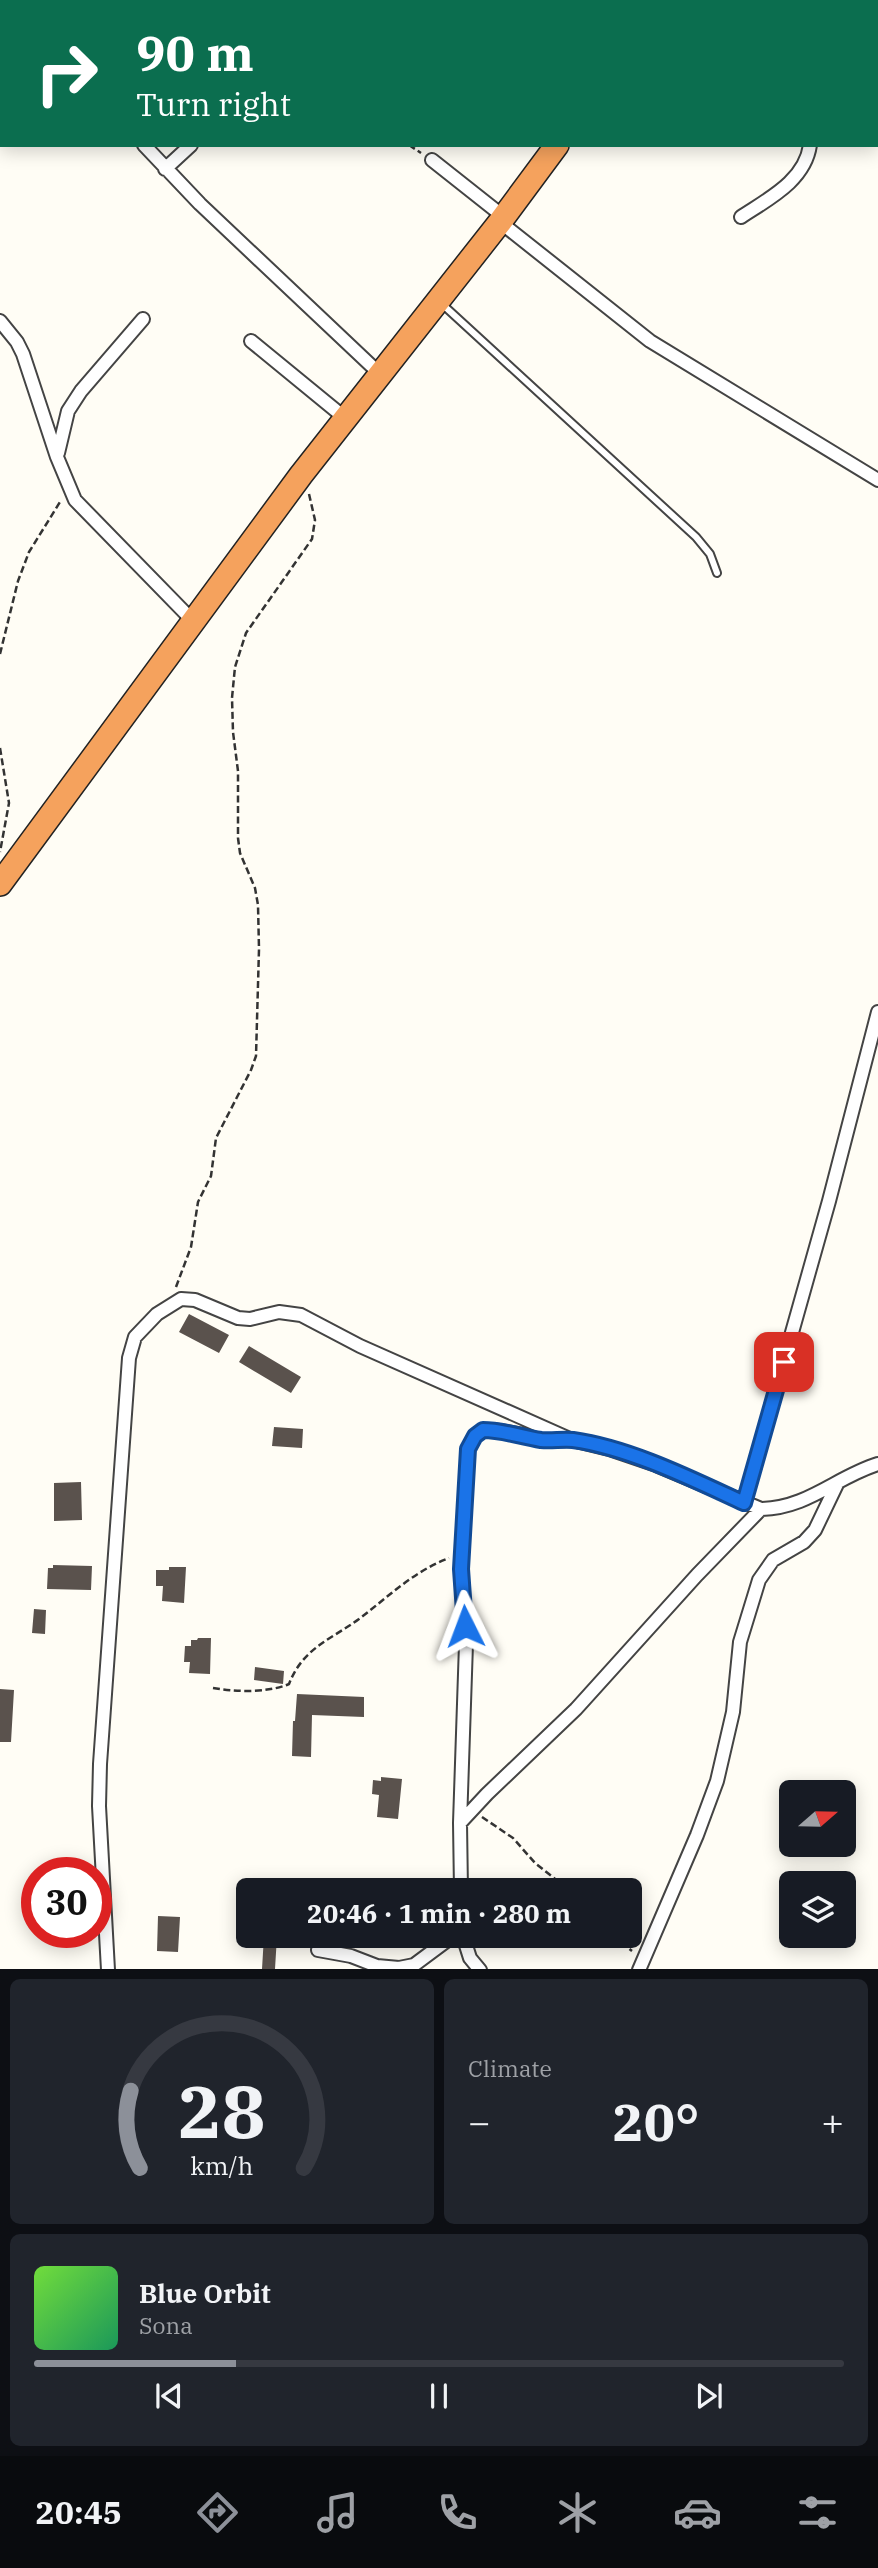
<!DOCTYPE html>
<html lang="en">
<head>
<meta charset="utf-8">
<style>
  :root { --surface:#171b24; --page:#20242c; --text:#f1f3f6; --muted:#9ea1a6; --line:#363941; --accent:#8c9099 }
  body { margin:0; font-family:"IBM Plex Serif",serif; background:var(--page); color:var(--text); height:100vh; display:flex; flex-direction:column; font-size:26px; white-space:nowrap }
  * { box-sizing:border-box; margin:0 }
  p { font-size:23px; color:var(--muted) }
  .icon { flex:none; width:38px; height:38px; fill:none; stroke:currentColor; stroke-width:2; stroke-linecap:round; stroke-linejoin:round }
  .map { position:relative; height:1969px; overflow:hidden }
  .drawer { display:flex; flex-direction:column; gap:10px; padding:10px; background:#0d0f14; flex:1 }
  .drawer>* { flex:none }
  .top-card { position:absolute; left:0px; top:0px; width:878px; height:147px; box-shadow:0 4px 18px #0003; background:#0b6e4f; color:#fff; overflow:hidden }
  .needle { width:46px; rotate:70deg }
  .tools { position:absolute; left:779px; top:1780px; display:grid; gap:14px }
  .tools a { display:grid; place-items:center; width:77px; height:77px; border-radius:10px; background:var(--surface); box-shadow:0 4px 18px #0003; font-size:35px }
  .speed { position:absolute; left:21px; top:1857px; display:flex; gap:14px; font-size:35px; font-weight:700; text-align:center }
  .speed>* { display:grid; place-content:center; width:91px; height:91px; border-radius:50%; background:var(--surface); box-shadow:0 4px 18px #0003; line-height:1 }
  .speed .limit { border:10px solid #d22; background:#fff; color:#111 }
  .pin { position:absolute; display:grid; place-items:center; width:60px; height:60px; color:#fff; margin:-30px; border-radius:14px; box-shadow:0 4px 10px #0006 }
  .me { position:absolute; width:77px; margin:-38px; rotate:357deg; stroke-linejoin:round; filter:drop-shadow(0 0 5px #0008) }
  .turn { display:flex; align-items:center; gap:24px; height:147px; padding:0 21px; font-size:32px }
  .turn .icon { width:91px; height:91px; stroke-width:2.5 }
  .turn b { display:block; font-size:49px; line-height:60px }
  .big { font-size:52px; font-weight:800; line-height:1.1 }
  .drawer .widget { flex:1; display:flex; flex-direction:column; justify-content:center; gap:10px; min-width:0; padding:0 24px; border-radius:10px; background:var(--page) }
  .drawer .dial { align-items:center; gap:0 }
  .dial svg { height:182px; overflow:visible; fill:none; stroke:var(--line); stroke-width:7; stroke-linecap:round; text-anchor:middle }
  .dial text { fill:var(--text); stroke:none }
  .song { display:flex; align-items:center; gap:21px }
  .cover { width:84px; height:84px; border-radius:10px; background:linear-gradient(135deg,hsl(100 70% 55%),hsl(150 70% 35%)) }
  .played { height:7px; border-radius:4px; background:linear-gradient(90deg,var(--accent) 25%,var(--line) 25%) }
  .keys { display:flex; justify-content:space-around; direction:ltr }
  .heat { display:flex; justify-content:space-between; align-items:center; font-size:38px; direction:ltr }
  .drawer .tiles { flex:1; display:grid; gap:10px; grid-template-columns:1fr 1fr }
  .widget:last-child { grid-column:span 2 }
  .trip { position:absolute; left:236px; top:1878px; width:406px; height:70px; border-radius:10px; background:var(--surface); box-shadow:0 4px 18px #0003; font-weight:800; line-height:70px; text-align:center }
  .tabs { display:flex; height:112px; justify-content:space-around; align-items:center; background:#090b0e; color:var(--muted) }
  .tabs .icon { width:49px; height:49px }
  .tabs .active { color:var(--accent) }
  .tabs b { font-size:32px; color:var(--text) }
  .map>svg:first-child { display:block }
  .building { fill:#5a524d }
  .lines { fill:none; stroke-linecap:round; stroke-linejoin:round }
  .lane-casing { stroke:#444; stroke-width:10 }
  .street-casing { stroke:#444; stroke-width:16 }
  .highway-casing { stroke:#222; stroke-width:26 }
  .path { stroke:#333; stroke-width:2.5; stroke-dasharray:7 3.5; stroke-linecap:butt }
  .lane { stroke:#fff; stroke-width:6 }
  .street { stroke:#fff; stroke-width:12 }
  .highway { stroke:#f5a25d; stroke-width:23 }
  .route-casing { stroke:#114b97; stroke-width:18 }
  .route { stroke:#1a73e8; stroke-width:12 }
</style>
</head>
<body>
<div class="map">
<svg width="878" height="1970" viewBox="0 0 878 1970">
  <rect width="100%" height="100%" fill="#fffdf5"/>
  <!-- building -->
  <path class="building" d="M189,1314l40,21 -10,18 -40,-21z
    M249,1346l52,31 -10,16 -52,-31z
    M274,1427l29,2 -1,19 -30,-2z
    M81,1482l1,38 -28,1v-38z
    M53,1565l39,1 -1,24 -44,-1 1,-21h5z
    M169,1567h17l-2,36 -22,-2 1,-15h-7v-16h13z
    M34,1609l12,1 -1,24 -13,-1z
    M198,1638h13l-1,36 -21,-1 1,-11h-6l1,-16h6v-6h6z
    M255,1667l29,4 -1,13 -29,-4z
    M0,1689l14,1 -3,52h-11z
    M297,1694l67,3v20l-52,-2 -1,42 -19,-1 1,-35h2z
    M381,1777l21,2 -4,40 -21,-2 2,-22 -7,-1 1,-14 8,1z
    M158,1916l22,1 -2,35 -21,-1z
    M264,1936h13l-2,33h-13z"/>
  <g class="lines">
    <defs>
      <path id="lane" d="M442,304l254,233 14,17 7,19"/>
      <path id="street" d="M69,0l1,2
        M397,0l2,2
        M481,0l1,2
        M423,2l3,-2
        M619,2v-2
        M877,84l1,2
        M144,145l56,59 180,170
        M432,160l72,57
        M165,169l26,-24
        M741,217c27,-18 64,-36 69,-72
        M500,222l150,119 228,139
        M0,321l17,21 6,12 34,103 18,43 119,122
        M251,341l94,77
        M58,453l10,-42 13,-20 62,-72
        M744,1503l85,-302 49,-189
        M460,1823l27,-29 89,-85 121,-134 64,-66
        M461,1890l-1,-67 6,-179 -5,-75 7,-120 7,-13 8,-6c29,-1 55,12 85,10
        M463,1936l7,22 10,12
        M318,1950l33,6 26,10 22,2 15,-3 39,-29
        M108,1970l-9,-164 1,-42 29,-406 6,-21 22,-23 24,-15 14,1 43,18 12,1 29,-7 22,3 59,31 212,94 37,9 47,16 105,44c47,-1 75,-32 117,-45
        M639,1970l58,-135 20,-54 16,-69 7,-70 19,-62 14,-20 31,-18 11,-12 23,-48"/>
      <path id="highway" d="M664,2l2,-2
        M0,884l301,-409 199,-253 57,-77"/>
    </defs>
    <!-- lane casing -->
    <use href="#lane" class="lane-casing"/>
    <!-- street casing -->
    <use href="#street" class="street-casing"/>
    <!-- highway casing -->
    <use href="#highway" class="highway-casing"/>
    <!-- path -->
    <path class="path" d="M360,2l3,-2
      M409,145l12,8
      M0,654l18,-73 11,-29 31,-50
      M0,748l9,55 -9,49
      M176,1287l15,-40 7,-45 13,-26 5,-38 35,-68 5,-14 3,-107 -1,-44 -3,-17 -15,-35 -2,-15v-67l-5,-39 -1,-34 3,-31 11,-34 66,-94 3,-19 -6,-26
      M213,1688c22,4 55,5 76,-4 14,-36 41,-44 70,-65 29,-22 55,-48 90,-61
      M482,1817l31,21 22,25 34,27
      M613,1936l19,15"/>
    <!-- lane -->
    <use href="#lane" class="lane"/>
    <!-- street -->
    <use href="#street" class="street"/>
    <!-- highway -->
    <use href="#highway" class="highway"/>
  </g>
  <g class="lines">
    <defs>
      <path id="route" d="M465,1626l-4,-57 7,-120 7,-13 8,-6c20,0 38,7 58,10 11,1 21,-1 32,0 57,8 119,39 171,63l40,-141"/>
    </defs>
    <!-- route casing -->
    <use href="#route" class="route-casing"/>
    <!-- route -->
    <use href="#route" class="route"/>
  </g>
</svg>
<div class="tools">
<a><svg class="needle" viewBox="-14 -14 28 28"><path d="M0-13l5 13h-10z" fill="#e53935"/><path d="M0 13l5-13h-10z" fill="#9ea1a6"/></svg></a>
<a><svg class="icon" aria-label="layers" viewBox="0 0 24 24"><path d="M12 4l9 5-9 5-9-5zM3 14l9 5 9-5"/></svg></a>
</div>
<div class="speed"><div class="limit">30</div></div>
<div class="pin" style="left:784px;top:1362px;background:#d93025"><svg class="icon" aria-label="arrive" viewBox="0 0 24 24"><path d="M6 21V4h12l-3 4 3 4H6"/></svg></div>
<svg class="me" style="left:465px;top:1626px" viewBox="-20 -20 40 40"><path d="M0-17L14 15 0 8-14 15z" fill="#1a73e8" stroke="#fff" stroke-width="4"/></svg>
<div class="trip">20:46 · 1 min · 280 m</div>
<div class="top-card">
<div class="turn"><svg class="icon" aria-label="right" viewBox="0 0 24 24"><path d="M7 20v-9h11M14 6l5 5-5 5"/></svg><div><b>90 m</b>Turn right</div></div>
</div>
</div>
<section class="drawer">
<div class="tiles">
<div class="widget dial"><svg viewBox="0 0 100 80">
<path d="M14 69A42 42 0 1 1 86 69"/>
<path d="M14 69A42 42 0 0 1 10 35" stroke="#8c9099"/>
<text x="50" y="56" font-size="32" font-weight="700">28</text>
<text x="50" y="72" font-size="11">km/h</text>
</svg></div>
<div class="widget"><p>Climate</p>
<div class="heat"><a>−</a><b class="big">20°</b><a>+</a></div>
</div>
<div class="widget">
<div class="song"><i class="cover"></i><div><b>Blue Orbit</b><p>Sona</p></div></div>
<div class="played"></div>
<div class="keys"><svg class="icon" aria-label="previous" viewBox="0 0 24 24"><path d="M18 5L8 12l10 7zM5 5v14"/></svg><svg class="icon" aria-label="pause" viewBox="0 0 24 24"><path d="M8 5v14M16 5v14"/></svg><svg class="icon" aria-label="next" viewBox="0 0 24 24"><path d="M6 5l10 7-10 7zM19 5v14"/></svg></div>
</div>
</div>
</section>
<nav class="tabs">
<b>20:45</b>
<svg class="icon active" aria-label="directions" viewBox="0 0 24 24"><path d="M12 3l9 9-9 9-9-9zM9 14v-3h6M13 9l2 2-2 2"/></svg>
<svg class="icon" aria-label="music" viewBox="0 0 24 24"><path d="M9 18V5l10-2v13"/><circle cx="6" cy="18" r="3"/><circle cx="16" cy="16" r="3"/></svg>
<svg class="icon" aria-label="phone" viewBox="0 0 24 24"><path d="M5 4h4l2 5-3 2q2 4 5 5l2-3 5 2v4C11 20 4 13 5 4z"/></svg>
<svg class="icon" aria-label="climate" viewBox="0 0 24 24"><path d="M12 3v18M4 7l16 10M4 17L20 7"/></svg>
<svg class="icon" aria-label="car" viewBox="0 0 24 24"><path d="M5 17H2v-5l4-1 3-4h7l3 4 3 1v5h-3M9 17h6M6 11h13"/><circle cx="7" cy="17" r="2"/><circle cx="17" cy="17" r="2"/></svg>
<svg class="icon" aria-label="filters" viewBox="0 0 24 24"><path d="M4 7h16M4 17h16"/><circle cx="9" cy="7" r="2"/><circle cx="15" cy="17" r="2"/></svg>
</nav>
</body>
</html>
